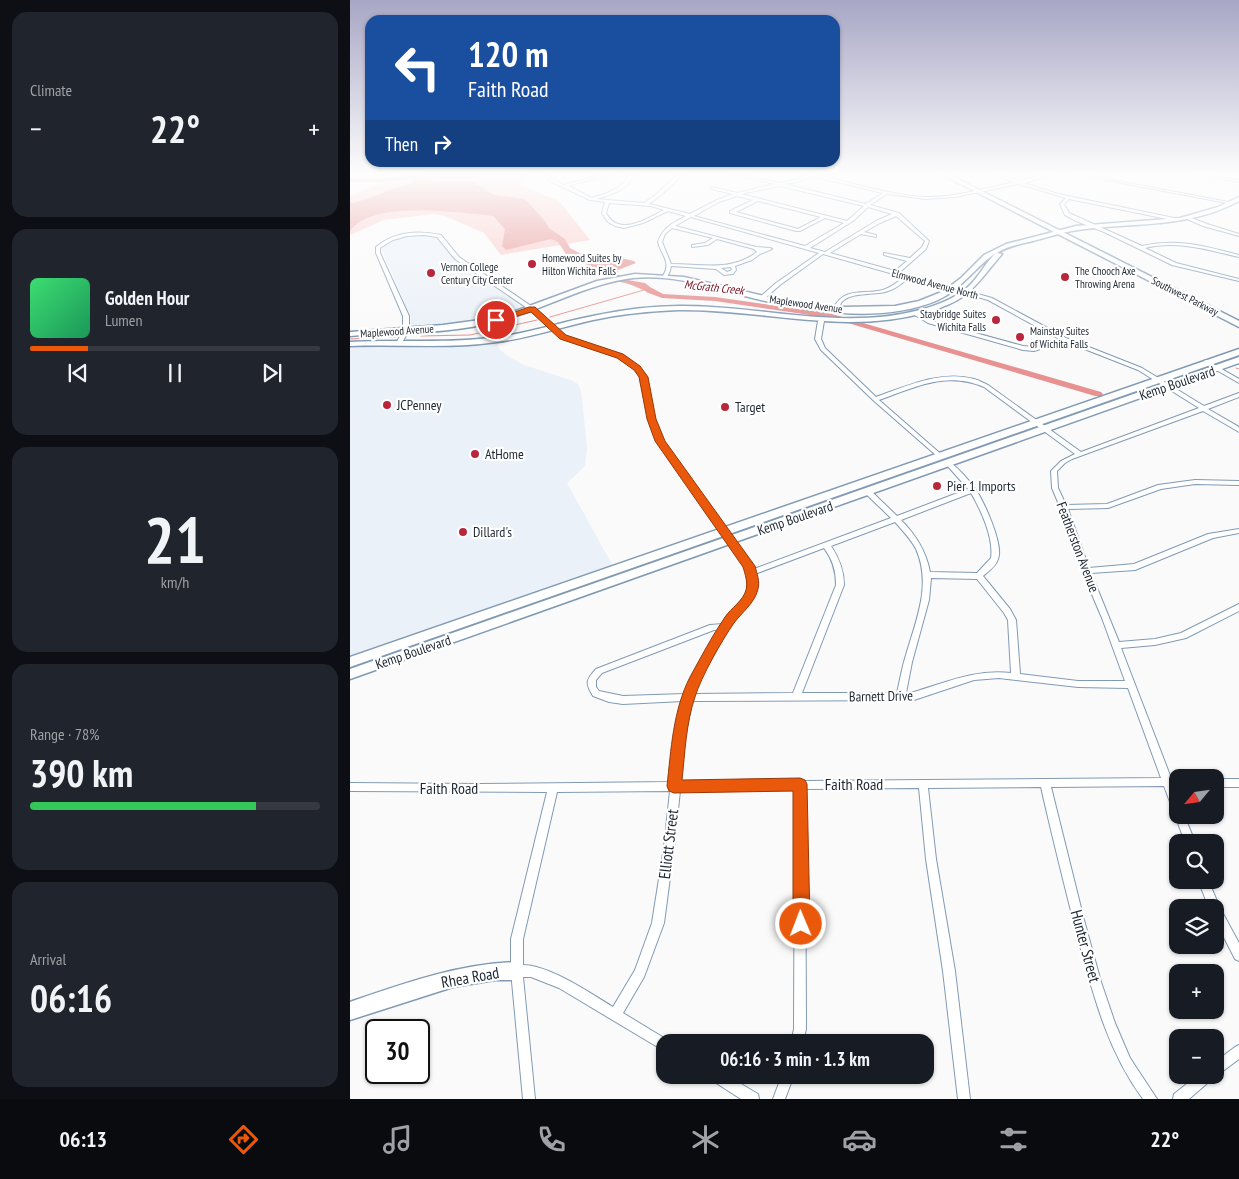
<!DOCTYPE html>
<html lang="en">
<head>
<meta charset="utf-8">
<style>
  :root { --surface:#171b24; --page:#20242c; --text:#f1f3f6; --muted:#9ea1a6; --line:#363941; --accent:#ea580c }
  body { margin:0; font-family:"PT Sans Narrow",sans-serif; background:var(--page); color:var(--text); height:100vh; display:flex; flex-direction:column; font-size:19px; white-space:nowrap }
  * { box-sizing:border-box; margin:0 }
  p { font-size:16px; color:var(--muted) }
  .icon { flex:none; width:28px; height:28px; fill:none; stroke:currentColor; stroke-width:2; stroke-linecap:round; stroke-linejoin:round }
  .map { position:relative; flex:1; overflow:hidden }
  .drawer { display:flex; flex-direction:column; gap:12px; padding:12px; background:#0d0f14; width:350px }
  .drawer>* { flex:none }
  .top-card { position:absolute; left:15px; top:15px; width:475px; height:152px; border-radius:15px; box-shadow:0 1px 4px #0004; background:#1a4fa0; color:#fff; overflow:hidden }
  .needle { width:32px; rotate:241deg }
  .tools { position:absolute; left:819px; top:769px; display:grid; gap:10px }
  .tools a { display:grid; place-items:center; width:55px; height:55px; border-radius:10px; background:var(--surface); box-shadow:0 1px 4px #0004; font-size:25px }
  .speed { position:absolute; left:15px; top:1019px; display:flex; gap:10px; font-size:25px; font-weight:700; text-align:center }
  .speed>* { display:grid; place-content:center; width:65px; height:65px; border-radius:50%; background:var(--surface); box-shadow:0 1px 4px #0004; line-height:1 }
  .speed .limit { border:2px solid #111; border-radius:8px; background:#fff; color:#111 }
  .pin { position:absolute; display:grid; place-items:center; width:42px; height:42px; color:#fff; margin:-21px; border:2px solid #fff; border-radius:50%; box-shadow:0 1px 5px #0007 }
  .me { position:absolute; width:55px; margin:-28px; rotate:359deg; stroke-linejoin:round; filter:drop-shadow(0 0 4px #0008) }
  .turn { display:flex; align-items:center; gap:18px; height:105px; padding:0 20px; font-size:22px }
  .turn .icon { width:65px; height:65px; stroke-width:2.5 }
  .turn b { display:block; font-size:35px; line-height:42px }
  .then { display:flex; align-items:center; height:48px; padding:0 20px; background:#0003; gap:10px; font-size:19px }
  .big { font-size:38px; font-weight:600; line-height:1.1 }
  .drawer .tile { flex:1; display:flex; flex-direction:column; justify-content:center; gap:8px; min-width:0; padding:0 18px; border-radius:15px; background:var(--page) }
  .drawer .dial { align-items:center; gap:0 }
  .dial b { font-size:65px; line-height:1 }
  .song { display:flex; align-items:center; gap:15px }
  .cover { width:60px; height:60px; border-radius:8px; background:linear-gradient(135deg,hsl(140 70% 55%),hsl(150 70% 35%)) }
  .played { height:5px; border-radius:2px; background:linear-gradient(90deg,var(--accent) 20%,var(--line) 20%) }
  .keys { display:flex; justify-content:space-around; direction:ltr }
  .heat { display:flex; justify-content:space-between; align-items:center; font-size:28px; direction:ltr }
  .charge { height:8px; border-radius:4px; background:linear-gradient(90deg,#34c759 78%,var(--line) 0) }
  .trip { position:absolute; left:306px; top:1034px; width:278px; height:50px; border-radius:15px; background:var(--surface); box-shadow:0 1px 4px #0004; font-weight:600; line-height:50px; text-align:center }
  .menu { display:flex; height:80px; justify-content:space-around; align-items:center; background:#090b0e; color:var(--muted) }
  .menu .icon { width:35px; height:35px }
  .menu .selected { color:var(--accent) }
  .menu b { font-size:22px; color:var(--text) }
  main { display:flex; flex:1; min-height:0 }
  .map>svg:first-child { display:block }
  .built { fill:#ebf1f8 }
  .green { fill:#fbcac9 }
  .water { fill:#e79191 }
  .lines { fill:none; stroke-linecap:round; stroke-linejoin:round }
  .stream { stroke:#e79191; stroke-width:1 }
  .river { fill:#e79191; fill-rule:evenodd }
  .street-casing { stroke:#819ab4; stroke-width:2 }
  .secondary-casing { stroke:#819ab4; stroke-width:3 }
  .primary-casing { stroke:#819ab4; stroke-width:3 }
  .street { fill:#fff; fill-rule:evenodd }
  .secondary { fill:#fff; fill-rule:evenodd }
  .primary { fill:#fff; fill-rule:evenodd }
  .route { fill:#ea580c; stroke:#983908 }
  .poi-dot { fill:#b8273b; stroke:#fff; stroke-width:2 }
  .labels { text-anchor:middle; dominant-baseline:central; stroke-width:4.5; stroke-linejoin:round; paint-order:stroke }
  .far-poi-label { font-size:11px; fill:#1e2732; stroke:#fff; text-anchor:start }
  .far-street-label { font-size:11px; fill:#1e2732; stroke:#fff }
  .far-water-label { font-size:12px; font-style:italic; fill:#7a1423; stroke:#fff }
  .street-label { font-size:14px; fill:#1e2732; stroke:#fff }
  .poi-label { font-size:14px; fill:#1e2732; stroke:#fff; text-anchor:start }
  .near-street-label { font-size:16px; fill:#1e2732; stroke:#fff }
</style>
</head>
<body>
<main>
<section class="drawer">
<div class="tile"><p>Climate</p>
<div class="heat"><a>−</a><b class="big">22°</b><a>+</a></div>
</div>
<div class="tile">
<div class="song"><i class="cover"></i><div><b>Golden Hour</b><p>Lumen</p></div></div>
<div class="played"></div>
<div class="keys"><svg class="icon" aria-label="previous" viewBox="0 0 24 24"><path d="M18 5L8 12l10 7zM5 5v14"/></svg><svg class="icon" aria-label="pause" viewBox="0 0 24 24"><path d="M8 5v14M16 5v14"/></svg><svg class="icon" aria-label="next" viewBox="0 0 24 24"><path d="M6 5l10 7-10 7zM19 5v14"/></svg></div>
</div>
<div class="tile dial"><b>21</b><p>km/h</p></div>
<div class="tile"><p>Range · 78%</p><b class="big">390 km</b><div class="charge"></div></div>
<div class="tile"><p>Arrival</p><b class="big">06:16</b></div>
</section>
<div class="map">
<svg width="889" height="1099" viewBox="0 0 889 1099">
  <rect width="100%" height="100%" fill="#fafafa"/>
  <!-- built -->
  <path class="built" d="M73,235l16,3 18,24 68,46 -28,10 -87,12 1,-12 -30,-70 6,-5 9,-4z
    M147,341l2,8 10,8 15,8 47,15 7,4 3,7 6,56 -2,19 -18,17 46,83 -263,90v-310z"/>
  <!-- green -->
  <path class="green" d="M71,174h104l-5,11 39,16 31,39 -89,15 -17,-22 -39,-17 -12,-2 -49,6 -34,15v-39l27,-11 26,-7 1,-3z"/>
  <!-- water -->
  <path class="water" d="M78,176l6,5h38l22,14 31,4 20,22 4,7 16,11 5,9 13,7 6,-1 15,4h17l13,3 2,2 -18,7 -1,4 11,6 17,3 17,13c-15,-2 -27,-12 -42,-14l-54,-28 -8,-12 -7,-3 -45,11 -4,-4 3,-17 -12,-13c-34,-3 -120,-17 -143,15v-28c15,-2 27,-8 41,-14 8,-2 16,-3 23,-7l-1,-4z"/>
  <g class="lines">
    <!-- stream -->
    <path class="stream" d="M200,317l94,-27
      M71,336l49,-1 67,-15
      M0,339l45,-2
      M886,368l3,1"/>
    <!-- river -->
    <path class="river" d="M66,174l14,14v2h-4l-11,-12 -31,4h-34v-4h34z
      M296,288h6l11,6 52,3 117,17 269,78 2,2 -2,2h-6l-264,-78 -116,-17 -53,-3 -16,-6z"/>
    <defs>
      <path id="street" d="M196,174h4v3l14,8 41,-11h5l-1,1 -41,11 24,12c16,-5 30,-9 38,-24h4c-6,16 -22,21 -38,25l48,4 10,-7 21,-19 5,-3h4l-22,20 -13,10 41,10 27,-14 16,-6 -22,-5v-2l26,6 38,-9 -39,-9 -1,-1h5l40,9 15,-3 13,-5 -2,-1h10v1c33,7 74,20 108,22 30,1 61,-9 91,-15l-22,-7 -1,-1h5l23,7 27,-7h5l-1,1 -27,8 34,11 121,25v2h-2l-108,-22 -5,5 5,9 73,33c35,-8 63,0 97,9v2c-31,-7 -62,-17 -94,-9l31,15 63,16v2l-67,-16 -68,-33 -28,-11 -11,-6 -5,-11 6,-6 -47,-14 -64,13 -30,2 -38,-5 -17,11 29,8 30,28 -3,8 -26,23 92,26 74,40 76,30 62,38 35,-13v4l-31,12 31,18v5l-36,-21 -131,48 -7,4 -8,8 1,17 8,17 41,-1 51,-19 37,-5 44,1v4l-44,-1 -34,5 -53,19 -40,1 21,59 45,-4 74,-30 31,-5v4l-26,5 -78,32 -44,3 28,69 36,-3 26,-6 58,-29v7l-53,27 -31,7 -34,3 50,130h7v8h-4l4,10v19h6l11,27h-10l-21,-56 -113,1 33,133 17,62 14,41 15,35 27,41h-14c-37,-50 -51,-109 -67,-168 -12,-48 -24,-95 -35,-144l-113,1 8,71 19,112 15,128h-12l-15,-128 -17,-112 -7,-71 -114,1 1,240 -3,13h-12l3,-13 1,-239 -115,1 -6,56 -10,76 -20,54 -21,36 46,28 1,1h-5v9l-4,-2 -102,-61 -28,-11h-8l12,122h-12l-12,-128v-32l36,-147 -197,-1v-8l128,1 193,-2 4,-44 8,-37 -60,3 -14,-2 -16,-6c-8,-13 -7,-16 3,-27l114,-44 13,-1c7,-13 27,-25 26,-41 0,-6 -3,-11 -4,-17l-88,-125 -8,-22 -9,-42 -5,-8 -17,-12 -57,-19 -31,-28 -75,-51 -18,-22 -13,-2 -17,1 -14,4 -13,8v5l29,63v15l-8,13h-4l-1,-1 7,-12v-15l-27,-63v-6c18,-15 42,-17 65,-12l18,22 75,51 31,28 57,19 17,12 7,10 9,42 8,22 89,123 2,5 137,-51 -25,-24 -1,-2 1,-2h4l27,26 71,-27 -23,-26 1,-1h4c10,8 19,18 26,28 8,12 28,55 22,69 -2,7 -9,12 -15,17l27,33 6,11 4,54 58,7h47l-23,-63 -20,-47 -22,-64 -8,-19 -1,-17 10,-10 14,-7 -91,-67c-38,-16 -68,0 -105,13l64,56 -3,2 -2,-1 -65,-57 -52,-50 -6,-11 3,-18 3,-2 3,2 -3,18 4,9 51,49c31,-11 65,-27 98,-18 5,1 9,4 14,6l93,67 118,-44 -61,-38 -74,-29 -30,10 -11,-1 -95,-27 -15,-9v-2h4l15,9 91,25 11,1 25,-8 -71,-39 -79,-22c-7,5 -13,11 -21,13 -13,5 -38,0 -47,12 -1,2 -2,5 -3,7h-4l-1,-1c11,-23 31,-14 50,-19 8,-3 15,-8 21,-13l-81,-23 -43,31 -16,14h-4v-2l16,-14 43,-30 -128,-36 -16,9 81,21 14,1 2,1 -12,5 -8,6 -17,6 1,4 -3,4 -9,1 -8,-6 -45,-3 -1,5 -3,6h-4v-1c9,-14 -2,-21 -5,-34 5,-15 15,-19 28,-26l-18,-5 -25,12 -19,5 -9,-2 -7,-4 -6,-9 3,-11 -15,-2 -38,-18 -5,-4zM462,176l71,17 -17,11 -81,-20 12,-2zM430,186l84,20 -17,15 -106,-27zM387,196l16,4 -23,11v2l66,18h4l25,-13 19,5 -39,23 -111,-30 25,-14zM408,201l63,16 -23,12 -62,-17zM259,203l42,3 13,4c-12,6 -33,19 -46,14 -6,-2 -9,-6 -12,-11zM518,207l24,7 -16,7 -51,31 -15,-4 43,-27zM546,216l29,25 -3,6 -12,11 -26,-5v2l23,6 -12,10 -65,-18 31,-19 15,3v-2l-12,-3 16,-9zM322,228l41,10 -8,5 -13,2v2l16,-2 9,-6 37,10 3,3c-26,20 -55,12 -86,12l-9,-22 3,-8zM381,267l1,3 -5,2 -6,-4zM621,493c10,17 23,45 20,65l-14,15 -47,-1c-4,-21 -14,-37 -29,-52zM545,522c7,8 16,17 21,27 16,36 0,71 -10,106 -4,12 -6,25 -9,38h-95l42,-108c0,-15 -5,-27 -13,-39zM474,548c9,12 12,23 12,37l-43,108 -99,1 5,-14 34,-59 14,-15 9,-16 1,-7 -2,-9zM581,578l46,1 27,34 4,7 3,53c-35,-4 -64,9 -97,19l-8,1 6,-31 17,-62zM364,630h5l-27,47 -7,17 -62,2 -24,-5 -3,-4v-7l6,-7zM649,678l79,9 50,1 33,90 -358,3 -3,-1 -3,1 -117,1 5,-44 7,-37 222,-1 60,-20zM320,791l-6,56 -12,76 -17,47 -22,37c-23,-14 -64,-42 -90,-42v-26l34,-147z
        M724,174h6l154,29 -2,1z
        M844,174h7l38,6v2z
        M839,217l18,7 32,10v2l-36,-10 -16,-7v-1z
        M856,360l33,19v4l-35,-20v-2z
        M865,779h24v8h-24z
        M848,880h10l12,28 19,35v18l-4,-2 -20,-39v-12h-6z
        M889,1045v14l-20,15 -5,2 -2,3 -23,20h-16l1,-5 24,-19h17v-13l20,-15z
        M358,1075h18l32,19 1,5h-18l-31,-20z
        M432,1075h12l-9,24h-12z"/>
      <path id="secondary" d="M889,197v4c-53,28 -104,21 -161,29 -15,2 -30,7 -45,11 -12,3 -25,5 -36,12l5,1c-27,31 -31,46 -75,58 -84,24 -163,-3 -248,-2 -29,1 -58,4 -86,10 -32,7 -63,18 -96,22 -48,7 -98,2 -147,4v-4c49,-3 99,2 147,-5 33,-4 64,-15 96,-21 28,-6 58,-10 86,-10 81,-1 161,25 241,4 18,-5 37,-12 50,-25 10,-10 16,-23 26,-32 -21,14 -34,36 -58,47 -57,25 -136,11 -193,-4 -37,-10 -74,-22 -112,-18 -47,6 -88,31 -133,43 -49,13 -100,11 -150,15v-4l93,-7 37,-5 33,-8 84,-31 38,-7 49,3 80,19 45,8 34,3 52,-1 24,-5 25,-10 17,-13 23,-23 22,-11 70,-18 104,-8 38,-11z
        M889,349v6l-889,312v-10z
        M889,357v6l-889,316v-10z
        M167,962l6,3 3,6 -3,6 -6,3h-22l-42,7 -103,33v-18c55,-19 108,-38 167,-40z"/>
      <path id="primary" d="M591,174h7l291,147v6z"/>
    </defs>
    <!-- street casing -->
    <use href="#street" class="street-casing"/>
    <!-- secondary casing -->
    <use href="#secondary" class="secondary-casing"/>
    <!-- primary casing -->
    <use href="#primary" class="primary-casing"/>
    <!-- street -->
    <use href="#street" class="street"/>
    <!-- secondary -->
    <use href="#secondary" class="secondary"/>
    <!-- primary -->
    <use href="#primary" class="primary"/>
  </g>
  <!-- sky -->
  <linearGradient id="sky" x2="0" y2="1"><stop stop-color="#a7a6c5"/><stop offset="0.53" stop-color="#fdfdfd"/><stop offset="1" stop-color="#fdfdfd" stop-opacity="0"/></linearGradient>
  <rect width="889" height="328" fill="url(#sky)"/>
  <!-- route -->
  <path class="route" d="M179,307h6l31,28 57,19 17,12 8,11 8,42 9,22 90,125c2,8 5,15 3,23 -3,14 -16,23 -24,34 -12,17 -33,54 -39,74 -9,26 -10,56 -13,83l118,-2 5,2 2,4 3,140 -3,6 -6,3 -6,-3 -2,-6v-133l-119,2 -5,-2 -2,-5c4,-36 6,-76 23,-109 11,-20 22,-41 35,-60 6,-9 18,-16 21,-27 2,-8 -1,-16 -3,-23l-88,-126 -8,-22 -8,-42 -5,-7 -17,-12 -57,-19 -29,-27 -35,10 -4,-2z"/>
  <!-- markers -->
  <g class="poi-dot">
    <circle cx="182" cy="264" r="5"/>
    <circle cx="81" cy="273" r="5"/>
    <circle cx="715" cy="277" r="5"/>
    <circle cx="646" cy="320" r="5"/>
    <circle cx="670" cy="337" r="5"/>
    <circle cx="37" cy="405" r="5"/>
    <circle cx="375" cy="407" r="5"/>
    <circle cx="125" cy="454" r="5"/>
    <circle cx="587" cy="486" r="5"/>
    <circle cx="113" cy="532" r="5"/>
  </g>
  <g class="labels">
    <!-- far-poi labels -->
    <g class="far-poi-label">
      <text x="192" y="258">Homewood Suites by<tspan x="192" dy="13">Hilton Wichita Falls</tspan></text>
      <text x="91" y="267">Vernon College<tspan x="91" dy="13">Century City Center</tspan></text>
      <text x="725" y="271">The Chooch Axe<tspan x="725" dy="13">Throwing Arena</tspan></text>
      <text x="636" y="314" text-anchor="end">Staybridge Suites<tspan x="636" dy="13">Wichita Falls</tspan></text>
      <text x="680" y="331">Mainstay Suites<tspan x="680" dy="13">of Wichita Falls</tspan></text>
    </g>
    <!-- far-street labels -->
    <g class="far-street-label">
      <text transform="translate(585 284) rotate(15)">Elmwood Avenue North</text>
      <text transform="translate(835 296) rotate(27)">Southwest Parkway</text>
      <text transform="translate(456 304) rotate(8)">Maplewood Avenue</text>
      <text transform="translate(47 331) rotate(-4)">Maplewood Avenue</text>
    </g>
    <!-- far-water labels -->
    <g class="far-water-label">
      <text transform="translate(364 287) rotate(6)">McGrath Creek</text>
    </g>
    <!-- street labels -->
    <g class="street-label">
      <text transform="translate(827 383) rotate(-19)">Kemp Boulevard</text>
      <text transform="translate(445 518) rotate(-19)">Kemp Boulevard</text>
      <text transform="translate(728 547) rotate(69)">Featherston Avenue</text>
      <text transform="translate(63 652) rotate(-19)">Kemp Boulevard</text>
      <text transform="translate(531 696) rotate(-1)">Barnett Drive</text>
    </g>
    <!-- poi labels -->
    <g class="poi-label">
      <text x="47" y="405">JCPenney</text>
      <text x="385" y="407">Target</text>
      <text x="135" y="454">AtHome</text>
      <text x="597" y="486">Pier 1 Imports</text>
      <text x="123" y="532">Dillard's</text>
    </g>
    <!-- near-street labels -->
    <g class="near-street-label">
      <text x="504" y="784">Faith Road</text>
      <text x="99" y="788">Faith Road</text>
      <text transform="translate(318 844) rotate(-83)">Elliott Street</text>
      <text transform="translate(736 946) rotate(75)">Hunter Street</text>
      <text transform="translate(120 977) rotate(-10)">Rhea Road</text>
    </g>
  </g>
</svg>
<div class="tools">
<a><svg class="needle" viewBox="-14 -14 28 28"><path d="M0-13l5 13h-10z" fill="#e53935"/><path d="M0 13l5-13h-10z" fill="#9ea1a6"/></svg></a>
<a><svg class="icon" aria-label="search" viewBox="0 0 24 24"><circle cx="10" cy="10" r="6"/><path d="M15 15l6 6"/></svg></a>
<a><svg class="icon" aria-label="layers" viewBox="0 0 24 24"><path d="M12 4l9 5-9 5-9-5zM3 14l9 5 9-5"/></svg></a>
<a>+</a>
<a>−</a>
</div>
<div class="speed"><div class="limit">30</div></div>
<div class="pin" style="left:146px;top:320px;background:#d93025"><svg class="icon" aria-label="arrive" viewBox="0 0 24 24"><path d="M6 21V4h12l-3 4 3 4H6"/></svg></div>
<svg class="me" style="left:451px;top:924px" viewBox="-20 -20 40 40"><circle r="17" fill="#ea580c" stroke="#fff" stroke-width="3"/><path d="M0-11L8 9 0 5-8 9z" fill="#fff"/></svg>
<div class="trip">06:16 · 3 min · 1.3 km</div>
<div class="top-card">
<div class="turn"><svg class="icon" aria-label="left" viewBox="0 0 24 24"><path d="M17 20v-9H6M10 6l-5 5 5 5"/></svg><div><b>120 m</b>Faith Road</div></div>
<div class="then">Then<svg class="icon" aria-label="right" viewBox="0 0 24 24"><path d="M7 20v-9h11M14 6l5 5-5 5"/></svg></div>
</div>
</div>
</main>
<nav class="menu">
<b>06:13</b>
<svg class="icon selected" aria-label="directions" viewBox="0 0 24 24"><path d="M12 3l9 9-9 9-9-9zM9 14v-3h6M13 9l2 2-2 2"/></svg>
<svg class="icon" aria-label="music" viewBox="0 0 24 24"><path d="M9 18V5l10-2v13"/><circle cx="6" cy="18" r="3"/><circle cx="16" cy="16" r="3"/></svg>
<svg class="icon" aria-label="phone" viewBox="0 0 24 24"><path d="M5 4h4l2 5-3 2q2 4 5 5l2-3 5 2v4C11 20 4 13 5 4z"/></svg>
<svg class="icon" aria-label="climate" viewBox="0 0 24 24"><path d="M12 3v18M4 7l16 10M4 17L20 7"/></svg>
<svg class="icon" aria-label="car" viewBox="0 0 24 24"><path d="M5 17H2v-5l4-1 3-4h7l3 4 3 1v5h-3M9 17h6M6 11h13"/><circle cx="7" cy="17" r="2"/><circle cx="17" cy="17" r="2"/></svg>
<svg class="icon" aria-label="filters" viewBox="0 0 24 24"><path d="M4 7h16M4 17h16"/><circle cx="9" cy="7" r="2"/><circle cx="15" cy="17" r="2"/></svg>
<b>22°</b>
</nav>
</body>
</html>
